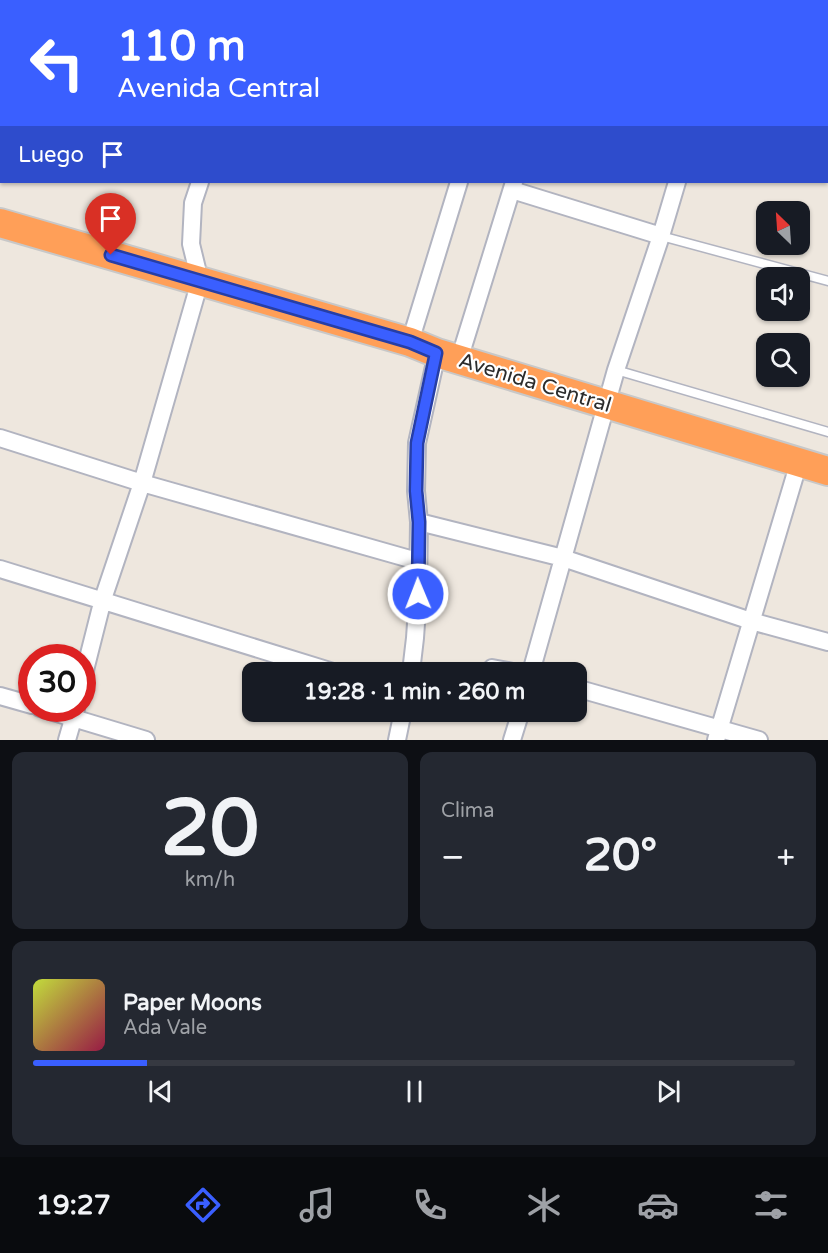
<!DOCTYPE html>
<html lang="es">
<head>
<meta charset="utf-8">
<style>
  :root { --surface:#171b24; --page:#242831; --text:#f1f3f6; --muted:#9ea1a6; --line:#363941; --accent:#3a5fff }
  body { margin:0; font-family:"Varela Round",sans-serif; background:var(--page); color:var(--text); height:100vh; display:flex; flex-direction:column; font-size:22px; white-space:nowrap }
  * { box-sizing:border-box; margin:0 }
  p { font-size:20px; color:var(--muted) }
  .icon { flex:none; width:33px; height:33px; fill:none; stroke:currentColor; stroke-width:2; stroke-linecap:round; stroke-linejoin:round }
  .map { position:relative; height:740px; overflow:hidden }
  .side { display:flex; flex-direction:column; gap:12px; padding:12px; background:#0d0f14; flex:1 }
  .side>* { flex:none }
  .guide { position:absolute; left:0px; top:0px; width:828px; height:183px; box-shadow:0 2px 4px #0004; background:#3a5fff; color:#fff; overflow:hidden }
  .needle { width:39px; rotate:335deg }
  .fabs { position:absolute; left:756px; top:201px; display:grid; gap:12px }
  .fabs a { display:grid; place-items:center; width:54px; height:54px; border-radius:12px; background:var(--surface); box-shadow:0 2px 4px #0004; font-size:30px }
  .speed { position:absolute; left:18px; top:644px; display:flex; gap:12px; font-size:30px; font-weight:700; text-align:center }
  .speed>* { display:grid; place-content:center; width:78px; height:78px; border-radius:50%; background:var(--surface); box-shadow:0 2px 4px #0004; line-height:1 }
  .speed .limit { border:9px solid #d22; background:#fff; color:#111 }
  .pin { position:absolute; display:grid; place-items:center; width:51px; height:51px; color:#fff; margin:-62px -26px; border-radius:50% 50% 50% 0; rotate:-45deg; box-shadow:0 0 6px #0007 }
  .pin .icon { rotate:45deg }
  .me { position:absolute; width:66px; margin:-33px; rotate:359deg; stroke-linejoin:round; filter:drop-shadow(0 0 4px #0008) }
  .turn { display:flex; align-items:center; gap:21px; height:126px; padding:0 18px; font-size:27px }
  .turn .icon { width:78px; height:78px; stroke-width:2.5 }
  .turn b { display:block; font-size:42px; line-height:51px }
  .then { display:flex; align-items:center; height:57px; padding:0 18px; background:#0003; gap:12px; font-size:22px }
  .big { font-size:45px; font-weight:800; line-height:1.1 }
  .side .tile { flex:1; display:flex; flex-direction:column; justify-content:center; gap:9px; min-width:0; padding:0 21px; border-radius:12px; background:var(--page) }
  .side .dial { align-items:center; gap:0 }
  .dial b { font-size:78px; line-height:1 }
  .song { display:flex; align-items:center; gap:18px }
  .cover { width:72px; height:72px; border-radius:9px; background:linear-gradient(135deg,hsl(70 70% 55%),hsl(340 70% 35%)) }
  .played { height:6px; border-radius:3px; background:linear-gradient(90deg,var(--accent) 15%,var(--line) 15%) }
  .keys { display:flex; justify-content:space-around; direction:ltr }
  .heat { display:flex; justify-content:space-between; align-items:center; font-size:33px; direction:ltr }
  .side .tiles { flex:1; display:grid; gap:12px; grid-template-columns:1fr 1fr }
  .tile:last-child { grid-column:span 2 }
  .trip { position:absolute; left:242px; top:662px; width:345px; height:60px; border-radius:12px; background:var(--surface); box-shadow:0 2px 4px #0004; font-weight:800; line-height:60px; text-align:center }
  .tabs { display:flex; height:96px; justify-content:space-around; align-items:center; background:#090b0e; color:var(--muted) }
  .tabs .icon { width:42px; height:42px }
  .tabs .active { color:var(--accent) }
  .tabs b { font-size:27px; color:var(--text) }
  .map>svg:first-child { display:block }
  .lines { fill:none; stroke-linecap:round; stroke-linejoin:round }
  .lane-casing { stroke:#b2b4c0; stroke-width:11 }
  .street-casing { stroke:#b2b4c0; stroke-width:20 }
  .highway-casing { stroke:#c8c8c8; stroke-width:32 }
  .lane { stroke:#fff; stroke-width:8 }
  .street { stroke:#fff; stroke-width:16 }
  .highway { stroke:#ff9f58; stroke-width:28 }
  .route-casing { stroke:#263ea6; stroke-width:15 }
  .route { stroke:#3a5fff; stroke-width:10 }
  .labels { text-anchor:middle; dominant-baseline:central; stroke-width:4.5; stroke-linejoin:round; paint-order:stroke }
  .street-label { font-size:21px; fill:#2c2c2c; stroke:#fff }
</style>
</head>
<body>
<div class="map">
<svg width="828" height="740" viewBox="0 0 828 740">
  <rect width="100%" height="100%" fill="#eee7de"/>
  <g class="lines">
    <defs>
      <path id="lane" d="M806,0l1,2
        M826,105l2,8
        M661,236l167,45
        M616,370l212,62"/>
      <path id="street" d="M401,0l5,2
        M256,2v-2
        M517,2l1,-2
        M570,2v-2
        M731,2l1,-2
        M0,28l2,1
        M826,140l2,1
        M512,190l149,46
        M410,342l49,-160
        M459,360l55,-178
        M0,438l142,45 275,78
        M419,522l144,36 188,63 77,21
        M0,569l333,103
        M492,668l21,4
        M411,672l4,-34 3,-44 1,-72 -3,-31 1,-48 20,-90
        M531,672l85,-302 45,-134 16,-54
        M82,682l21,-83 39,-116 58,-202 -9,-37 2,-41 7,-21
        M576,688l183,52
        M0,696l32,9
        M40,708l106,32
        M67,740l9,-31
        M397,740l6,-29
        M512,740l9,-29
        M716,740l83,-278"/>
      <path id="highway" d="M0,223l410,119 27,11 391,118"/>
    </defs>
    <!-- lane casing -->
    <use href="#lane" class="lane-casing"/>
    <!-- street casing -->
    <use href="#street" class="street-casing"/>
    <!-- highway casing -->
    <use href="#highway" class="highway-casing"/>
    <!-- lane -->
    <use href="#lane" class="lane"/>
    <!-- street -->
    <use href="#street" class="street"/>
    <!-- highway -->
    <use href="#highway" class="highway"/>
  </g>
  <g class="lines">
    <defs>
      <path id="route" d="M111,255l299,87 26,11 -19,90 -1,48 3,31 -1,72"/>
    </defs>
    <!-- route casing -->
    <use href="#route" class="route-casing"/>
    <!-- route -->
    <use href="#route" class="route"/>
  </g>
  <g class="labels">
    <!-- street labels -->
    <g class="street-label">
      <text transform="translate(535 383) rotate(17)">Avenida Central</text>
    </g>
  </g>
</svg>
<div class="fabs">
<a><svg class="needle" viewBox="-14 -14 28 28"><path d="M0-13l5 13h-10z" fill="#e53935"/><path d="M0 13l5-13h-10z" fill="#9ea1a6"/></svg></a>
<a><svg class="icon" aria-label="sound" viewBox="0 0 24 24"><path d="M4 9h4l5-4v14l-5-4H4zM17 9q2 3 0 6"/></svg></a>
<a><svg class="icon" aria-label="search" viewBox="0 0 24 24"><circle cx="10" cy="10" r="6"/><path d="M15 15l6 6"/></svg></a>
</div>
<div class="speed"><div class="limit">30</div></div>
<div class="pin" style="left:111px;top:255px;background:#d93025"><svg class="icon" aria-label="arrive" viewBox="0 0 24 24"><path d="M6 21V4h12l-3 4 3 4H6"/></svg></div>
<svg class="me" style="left:418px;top:594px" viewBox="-20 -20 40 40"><circle r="17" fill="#3a5fff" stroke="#fff" stroke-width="3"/><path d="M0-11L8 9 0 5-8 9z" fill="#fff"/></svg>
<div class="trip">19:28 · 1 min · 260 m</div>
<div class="guide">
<div class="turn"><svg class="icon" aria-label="left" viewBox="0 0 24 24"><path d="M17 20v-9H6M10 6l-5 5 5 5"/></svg><div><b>110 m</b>Avenida Central</div></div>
<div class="then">Luego<svg class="icon" aria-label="arrive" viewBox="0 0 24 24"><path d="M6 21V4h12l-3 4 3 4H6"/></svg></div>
</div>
</div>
<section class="side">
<div class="tiles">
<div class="tile dial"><b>20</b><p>km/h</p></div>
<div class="tile"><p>Clima</p>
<div class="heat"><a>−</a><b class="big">20°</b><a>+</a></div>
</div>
<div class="tile">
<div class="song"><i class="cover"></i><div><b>Paper Moons</b><p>Ada Vale</p></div></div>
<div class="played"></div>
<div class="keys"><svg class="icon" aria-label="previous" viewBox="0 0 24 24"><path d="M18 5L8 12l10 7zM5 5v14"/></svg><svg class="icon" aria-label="pause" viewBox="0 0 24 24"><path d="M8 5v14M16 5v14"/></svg><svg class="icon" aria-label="next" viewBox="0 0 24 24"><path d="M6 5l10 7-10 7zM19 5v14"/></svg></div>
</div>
</div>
</section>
<nav class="tabs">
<b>19:27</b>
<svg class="icon active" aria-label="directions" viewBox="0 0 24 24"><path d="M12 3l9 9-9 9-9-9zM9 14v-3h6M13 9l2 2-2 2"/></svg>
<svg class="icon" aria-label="music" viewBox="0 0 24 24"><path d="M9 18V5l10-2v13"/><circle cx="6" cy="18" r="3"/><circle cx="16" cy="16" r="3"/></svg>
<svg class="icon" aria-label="phone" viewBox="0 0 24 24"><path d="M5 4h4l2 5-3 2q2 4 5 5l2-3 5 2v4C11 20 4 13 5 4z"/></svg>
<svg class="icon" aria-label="climate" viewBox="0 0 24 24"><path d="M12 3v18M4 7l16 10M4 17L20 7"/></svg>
<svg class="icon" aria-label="car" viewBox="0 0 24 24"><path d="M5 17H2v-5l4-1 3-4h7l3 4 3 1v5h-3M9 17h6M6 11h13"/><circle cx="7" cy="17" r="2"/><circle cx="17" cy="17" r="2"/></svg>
<svg class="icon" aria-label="filters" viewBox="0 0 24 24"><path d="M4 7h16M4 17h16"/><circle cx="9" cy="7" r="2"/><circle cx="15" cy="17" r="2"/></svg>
</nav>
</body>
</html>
